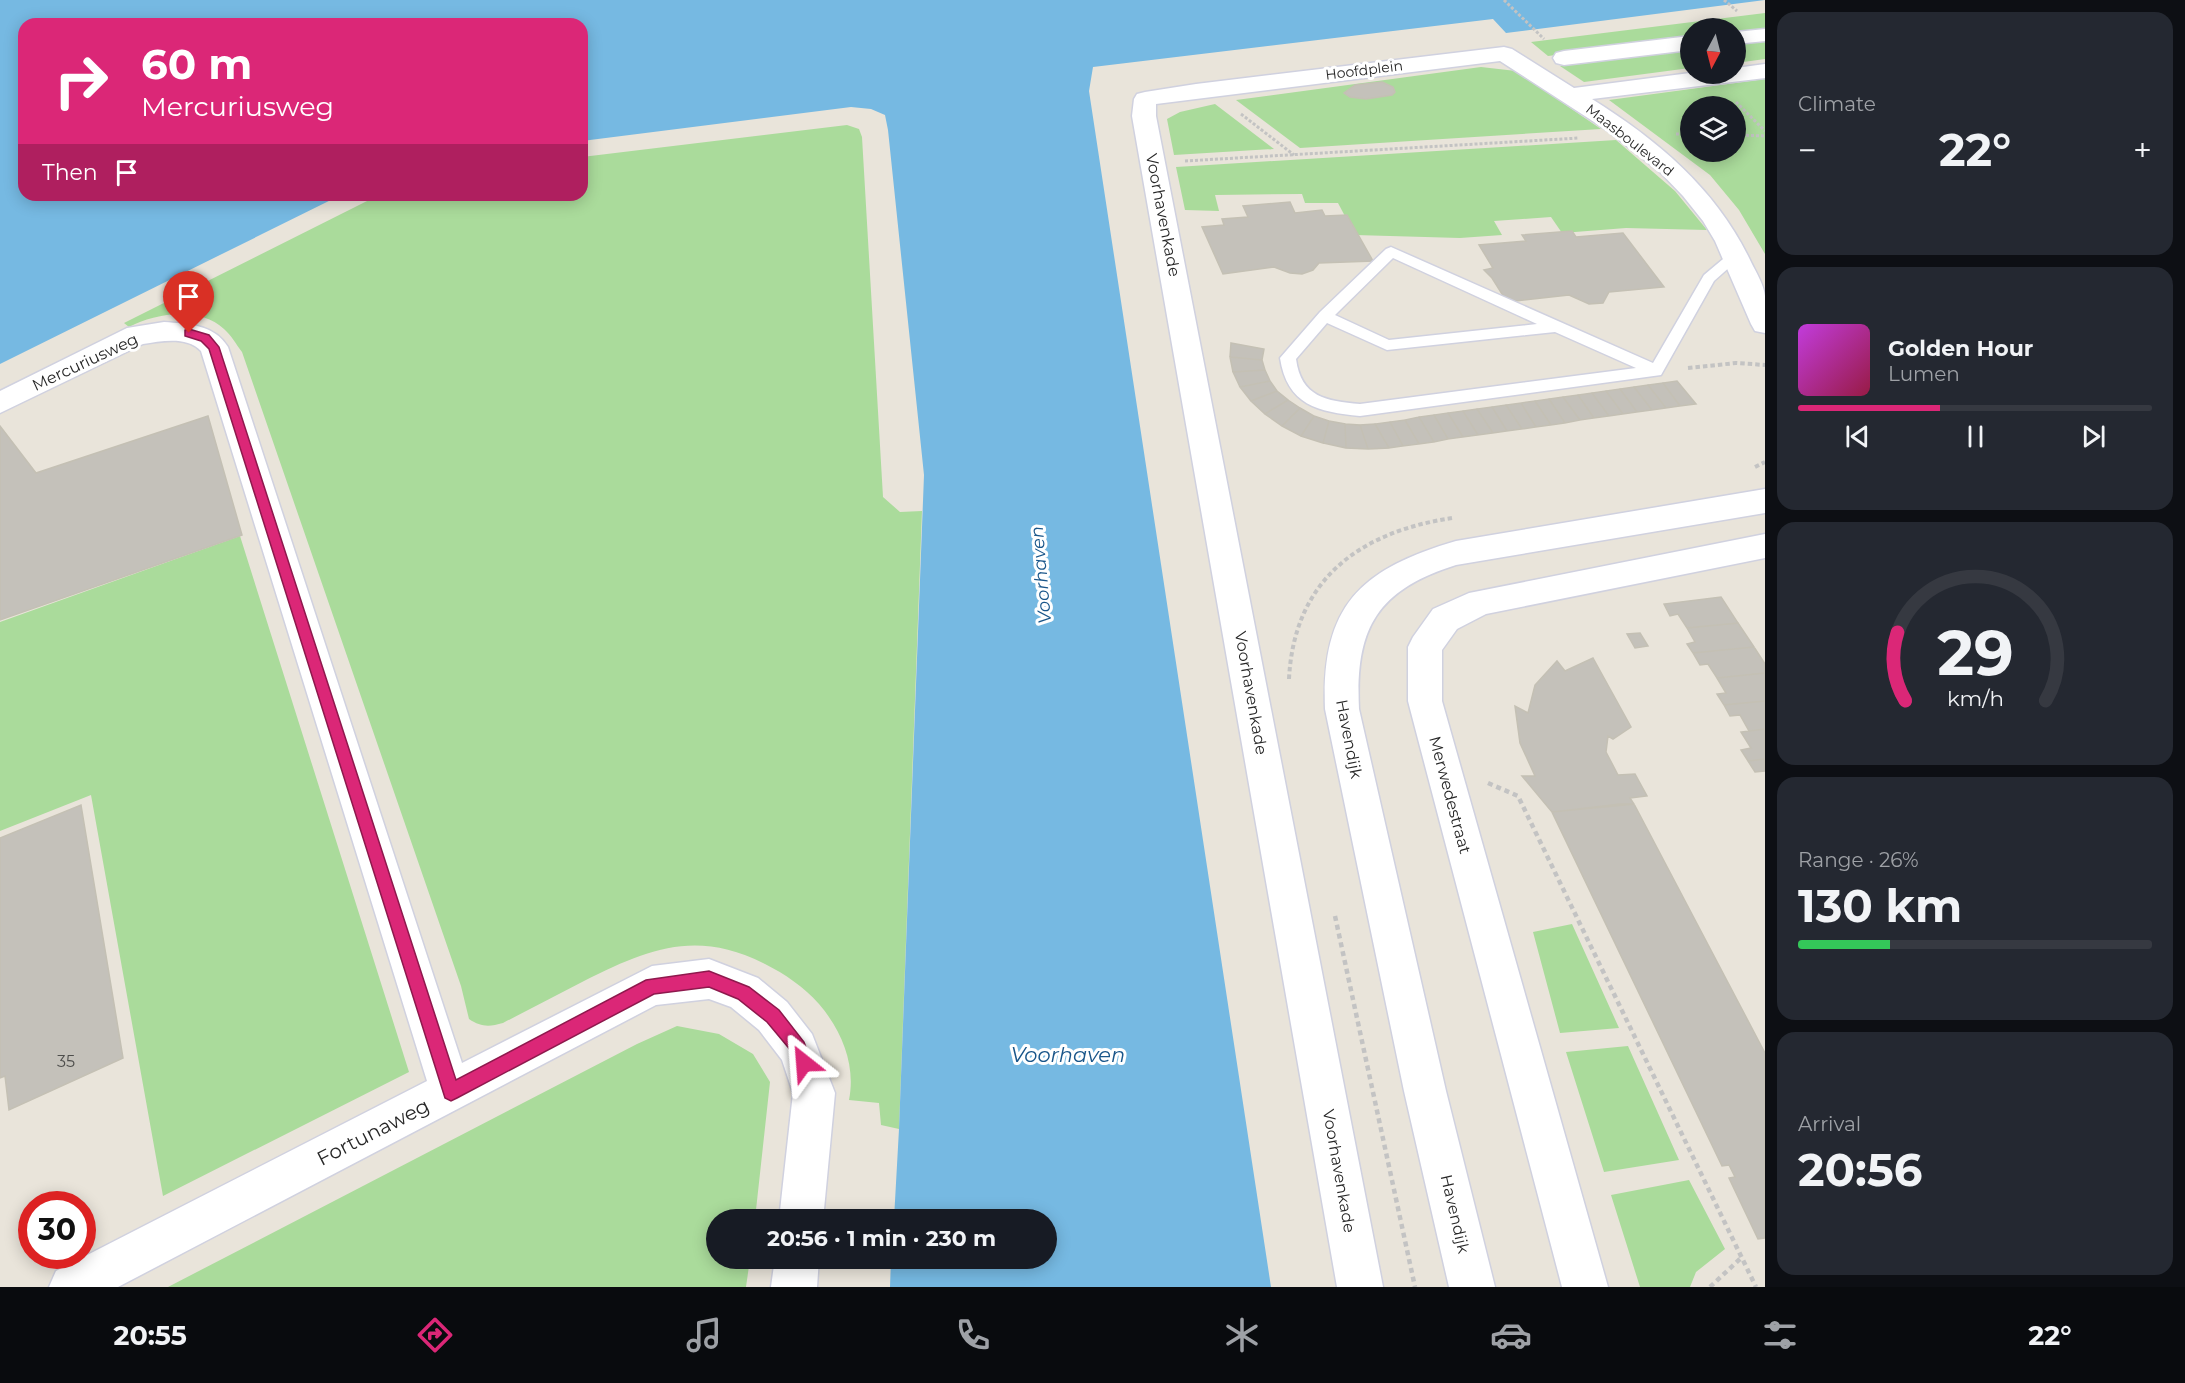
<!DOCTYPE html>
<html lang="en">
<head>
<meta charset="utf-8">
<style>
  :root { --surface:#171b24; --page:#242831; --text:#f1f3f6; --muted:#9ea1a6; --line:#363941; --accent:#db2777 }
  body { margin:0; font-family:Montserrat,sans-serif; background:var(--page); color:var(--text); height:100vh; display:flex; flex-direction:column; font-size:22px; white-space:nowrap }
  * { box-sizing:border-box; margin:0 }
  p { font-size:20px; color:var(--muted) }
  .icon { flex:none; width:33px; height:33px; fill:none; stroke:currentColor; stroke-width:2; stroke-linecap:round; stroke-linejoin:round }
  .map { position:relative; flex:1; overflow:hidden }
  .sheet { display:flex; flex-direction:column; gap:12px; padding:12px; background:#0d0f14; width:420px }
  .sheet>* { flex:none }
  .guide { position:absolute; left:18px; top:18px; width:570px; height:183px; border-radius:18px; box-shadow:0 3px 15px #0003; background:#db2777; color:#fff; overflow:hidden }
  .needle { width:39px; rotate:187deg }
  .controls { position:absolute; left:1680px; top:18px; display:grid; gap:12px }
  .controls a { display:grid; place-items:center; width:66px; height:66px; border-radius:50%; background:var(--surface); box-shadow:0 3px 15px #0003; font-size:30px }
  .speed { position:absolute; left:18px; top:1191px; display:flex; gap:12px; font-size:30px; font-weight:700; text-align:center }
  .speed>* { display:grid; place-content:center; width:78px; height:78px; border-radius:50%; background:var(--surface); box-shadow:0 3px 15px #0003; line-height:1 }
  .speed .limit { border:9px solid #d22; background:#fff; color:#111 }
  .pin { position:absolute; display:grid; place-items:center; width:51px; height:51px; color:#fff; margin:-62px -26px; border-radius:50% 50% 50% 0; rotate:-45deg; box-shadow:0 0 6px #0007 }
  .pin .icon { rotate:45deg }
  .me { position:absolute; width:66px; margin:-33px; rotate:332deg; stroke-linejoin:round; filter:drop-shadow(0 0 4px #0008) }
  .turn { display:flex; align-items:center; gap:21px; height:126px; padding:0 24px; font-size:27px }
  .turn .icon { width:78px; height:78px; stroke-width:2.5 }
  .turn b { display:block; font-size:42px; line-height:51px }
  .then { display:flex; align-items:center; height:57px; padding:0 24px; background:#0003; gap:12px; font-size:22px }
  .big { font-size:45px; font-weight:700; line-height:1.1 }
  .sheet .widget { flex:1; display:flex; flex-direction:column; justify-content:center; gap:9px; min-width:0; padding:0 21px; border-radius:18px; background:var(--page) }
  .sheet .dial { align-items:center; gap:0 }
  .dial svg { height:156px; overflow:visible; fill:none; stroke:var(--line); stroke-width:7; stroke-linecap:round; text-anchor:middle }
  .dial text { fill:var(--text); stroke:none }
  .song { display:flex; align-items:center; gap:18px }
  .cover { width:72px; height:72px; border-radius:9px; background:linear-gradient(135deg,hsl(290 70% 55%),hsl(340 70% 35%)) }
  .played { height:6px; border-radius:3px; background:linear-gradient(90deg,var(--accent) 40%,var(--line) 40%) }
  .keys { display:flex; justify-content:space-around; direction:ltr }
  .heat { display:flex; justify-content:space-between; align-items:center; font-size:33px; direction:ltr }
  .charge { height:9px; border-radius:4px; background:linear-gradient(90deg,#34c759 26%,var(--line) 0) }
  .trip { position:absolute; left:706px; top:1209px; width:351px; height:60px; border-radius:30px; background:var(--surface); box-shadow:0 3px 15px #0003; font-weight:700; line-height:60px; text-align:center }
  .dock { display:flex; height:96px; justify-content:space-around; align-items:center; background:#090b0e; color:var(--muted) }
  .dock .icon { width:42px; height:42px }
  .dock .active { color:var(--accent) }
  .dock b { font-size:27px; color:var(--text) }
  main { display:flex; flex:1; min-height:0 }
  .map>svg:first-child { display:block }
  .green { fill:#aadb9b; fill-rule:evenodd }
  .water { fill:#76b9e2 }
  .building { fill:#c4c1ba; stroke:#c4c0b4; stroke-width:1.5 }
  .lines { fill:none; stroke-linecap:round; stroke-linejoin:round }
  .lane-casing { stroke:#d0d1df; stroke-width:3 }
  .street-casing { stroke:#d0d1df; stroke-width:3 }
  .secondary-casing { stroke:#d0d1df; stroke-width:3 }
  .path-far2 { stroke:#c3c3c3; stroke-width:3; stroke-dasharray:3 2; stroke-linecap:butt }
  .path-far1 { stroke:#c3c3c3; stroke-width:4; stroke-dasharray:4.5 3; stroke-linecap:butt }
  .path { stroke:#c3c3c3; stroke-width:4.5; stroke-dasharray:5 4; stroke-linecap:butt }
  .lane { fill:#fff; fill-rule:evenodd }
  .street { fill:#fff; fill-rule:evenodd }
  .secondary { fill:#fff; fill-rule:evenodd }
  .route { fill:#db2777; stroke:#8e194d; stroke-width:1.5 }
  .labels { text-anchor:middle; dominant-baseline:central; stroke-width:6; stroke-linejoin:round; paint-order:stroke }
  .far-street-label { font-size:14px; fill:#272727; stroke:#fff }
  .street-label { font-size:16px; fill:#272727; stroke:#fff }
  .near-number-label { font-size:16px; fill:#4e4e4c }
  .water-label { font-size:18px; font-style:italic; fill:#19568a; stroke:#fff }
  .near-street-label { font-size:20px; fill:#272727; stroke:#fff }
  .near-water-label { font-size:21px; font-style:italic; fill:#19568a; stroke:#fff }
</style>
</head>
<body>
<main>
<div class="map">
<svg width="1765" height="1287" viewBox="0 0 1765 1287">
  <rect width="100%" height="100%" fill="#e9e4da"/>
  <!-- green -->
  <path class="green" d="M1765,13v16l-29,4v-5h-46v10l-142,18 -17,-14z
    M1765,40v19l-29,4v-19z
    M1690,49v19l-106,14 -24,-16z
    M1481,67l35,4 85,58 -301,19 -64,-48z
    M1765,79v175l-26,-44 -29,-35 -101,-75zM1690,106h46v46h-46z
    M1215,104l59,45 -100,6 -7,-36 13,-7z
    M847,125l12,4 3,8 21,360 17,15 22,-1 -23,618 -18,-4 -2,-22 -30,-3c7,-35 -7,-69 -30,-96 -15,-17 -34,-30 -54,-40 -69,-35 -117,-15 -181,17 -27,14 -54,28 -81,42 -14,4 -22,4 -34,-4l-8,-33 -219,-634c-6,-8 -11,-17 -18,-23 -25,-23 -68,-16 -95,-2l-5,-4 255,-128h203v-38z
    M1616,140l59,51 32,39 -81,-2 -64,5 -11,-16 -57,4 8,14 -42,3 -105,-3 -17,-32h-33l-3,-9 -87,1 4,16 -34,-1 -9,-43z
    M240,536l169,536 -246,124 -72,-401 -91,36v-209z
    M1572,924l47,104 -59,5 -27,-101z
    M677,1026l42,8 34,20 17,28 -15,137 -38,1v38l33,1 -4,28h-578l469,-243z
    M1628,1046l51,114 -75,12 -38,-120z
    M1689,1180l36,69 -29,23 -6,15h-50l-29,-92z"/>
  <!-- water -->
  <path class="water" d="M0,0h1765l-259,33 -13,-14 -400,48 -4,24 182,1196h-381l1,-28 156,-1v-38l-153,-1 5,-90 25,-654 -36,-345 -3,-15 -14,-6 -20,-2 -269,34v-117h-558v171h317l-341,169z"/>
  <!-- building -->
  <path class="building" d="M1382,82l11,5 2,5 -3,3 -26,4 -16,-2 -6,-4 11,-8z
    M1290,202l5,11 27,-3 3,6 22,-1 26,46 -54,2 -6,7 -11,4 -12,-1 -16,-6 -51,7 -21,-47 22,-2 -2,-6 26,-2 -5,-11z
    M1572,231l4,6 47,-4 41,54 -55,5 -6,11 -14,1 -20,-9 -62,7 -15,-24 -8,-8 9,-2 -14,-23 47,-4 -4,-6z
    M1231,343l33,6 -2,11 -32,-3z
    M1230,357l32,3 3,10 -32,2z
    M1265,370l5,11 -30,6 -7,-15z
    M1270,381l7,10 -26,10 -11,-14z
    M1677,381l19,23 -16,2 -17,-23z
    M1663,383l17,23 -14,2 -18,-23z
    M1648,385l18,23 -14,2 -18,-23z
    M1634,387l18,23 -15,2 -17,-23z
    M1620,389l17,23 -14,2 -17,-23z
    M1277,391l11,9 -23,14 -14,-13z
    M1606,391l17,23 -14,2 -17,-23z
    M1592,393l17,23 -15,2 -16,-23z
    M1578,395l16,23 -14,2 -17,-23z
    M1563,397l17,23 -15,3 -16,-24z
    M1549,399l16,24 -14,2 -16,-24z
    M1288,400l12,8 -18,18 -17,-12z
    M1535,401l16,24 -15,2 -15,-24z
    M1521,403l15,24 -14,2 -16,-24z
    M1506,405l16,24 -15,2 -15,-24z
    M1492,407l15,24 -14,2 -16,-24z
    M1300,408l14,8 -13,20 -19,-10z
    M1477,409l16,24 -15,2 -15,-24z
    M1463,411l15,24 -15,2 -15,-24z
    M1448,413l15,24 -15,2 -14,-24z
    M1434,415l14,24 -14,3 -15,-25z
    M208,416l34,119 -242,85v-194l36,47z
    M1314,416l15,5 -6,22 -22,-7z
    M1419,417l15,25 -15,2 -14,-24z
    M1405,420l14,24 -16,2 -13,-24z
    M1329,421l16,3 1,24 -23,-5z
    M1390,422l13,24 -14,2 -14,-24z
    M1345,424l15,1 8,24 -22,-1z
    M1375,424l14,24 -21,1 -8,-24z
    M1721,597l17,26 -51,5 -9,-14 -8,2 -6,-12z
    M1738,623l16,24 -61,6 -6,-9 8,-2 -8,-14z
    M1640,633l8,13 -13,2 -8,-14z
    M1754,647l11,17v9l-48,5 -9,-14 -8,1 -7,-12z
    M1593,658l38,69 -18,12 -5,-3 -2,16 12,23 17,-1 12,22 -17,2 4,6 -82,8 -30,-36h13l-15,-33 -5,-37 13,7 7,-28 22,-24 8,10z
    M1765,673v28l-41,4 -7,-11 9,-1 -9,-15z
    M1765,701v28l-16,2 -9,-16 -10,1 -6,-11z
    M1765,729v30l-17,2 -7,-11 10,-2 -10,-16z
    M1765,759v12l-10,1 -7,-11z
    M1620,804h14l131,249v185l-7,1 -29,-61 6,-1 -6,-12 -7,1 -170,-354z
    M81,805l42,253 -114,52 -4,-34 -5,2v-240z"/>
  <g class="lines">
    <defs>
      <path id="lane" d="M1391,247l262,116 51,-88 25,-21 5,-2 7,5 -27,24 -53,94 -301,41c-42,-4 -73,-11 -80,-58l40,-46 66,-63zM1393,258l144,66 -148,16 -54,-25zM1327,323l60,27 168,-18 81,36 -276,36c-34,-3 -59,-7 -64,-45z"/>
      <path id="street" d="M1765,29v12l-29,3v-12z
        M1690,36v14l-126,15 -8,-2 -3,-5 3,-5 8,-2z
        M1504,47l8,2 62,39 116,-15 46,1v-6l29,-4v14l-173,21c67,42 125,91 159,163 5,10 13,23 14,34 0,12 0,25 0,37l-10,-2 -4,-7 -36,-83 -12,-20 -20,-25 -23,-24 -52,-41 -108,-70 -344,43v12l227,1171h-46l-205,-1171 2,-17 3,-5 8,-2 51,-8z
        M164,322c24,2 50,2 64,25l234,716 190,-97 57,-7 49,19 29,24 25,32 23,59 -12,127h-44l14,-127 -11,-33 -23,-30 -28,-23 -22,-8 -53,6 -538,282h-69l7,-16 371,-190 -226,-730c-14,-15 -39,-10 -58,-7l-143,69v-22l127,-63z
        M1765,534v24l-279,56 -29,15 -15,21v51l166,586h-46l-154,-586v-54l5,-10 20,-28 36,-16z
        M775,1258h44l-2,29h-46z"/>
      <path id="secondary" d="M1765,489v24l-309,52c-79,25 -101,63 -97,144l87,382 49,196h-46l-45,-196 -79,-382c-4,-104 36,-140 131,-168z"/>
    </defs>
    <!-- lane casing -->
    <use href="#lane" class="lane-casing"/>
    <!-- street casing -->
    <use href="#street" class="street-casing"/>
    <!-- secondary casing -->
    <use href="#secondary" class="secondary-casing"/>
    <!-- path-far2 -->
    <path class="path-far2" d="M1504,0l40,39
      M1724,0l13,11
      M1736,102l29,29
      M1241,114l53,41
      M1676,134h14
      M1736,135l29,1
      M1185,161l394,-23"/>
    <!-- path-far1 -->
    <path class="path-far1" d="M1688,368l48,-5 29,2
      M1755,467l10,-5
      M1289,679c5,-99 70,-147 163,-161"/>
    <!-- path -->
    <path class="path" d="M1488,783l30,13 238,491
      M1335,916l80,371
      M1710,1287l31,-29"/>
    <!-- lane -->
    <use href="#lane" class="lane"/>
    <!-- street -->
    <use href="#street" class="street"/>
    <!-- secondary -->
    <use href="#secondary" class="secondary"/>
  </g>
  <!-- route -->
  <path class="route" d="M189,329l20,6 10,12 237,733 190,-100 63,-9 40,16 30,23 25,32 8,21 -2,6 -6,2 -6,-2 -6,-17 -25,-30 -29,-23 -29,-12 -55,7 -197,104 -6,3 -6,-3 -236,-749 -8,-8 -16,-5v-6z"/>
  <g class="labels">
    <!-- far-street labels -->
    <g class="far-street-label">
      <text transform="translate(1364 70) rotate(-7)">Hoofdplein</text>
      <text transform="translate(1630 140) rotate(38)">Maasboulevard</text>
    </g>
    <!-- street labels -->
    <g class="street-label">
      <text transform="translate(1163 215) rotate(79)">Voorhavenkade</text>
      <text transform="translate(85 362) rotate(-25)">Mercuriusweg</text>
      <text transform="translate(1251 693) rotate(80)">Voorhavenkade</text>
      <text transform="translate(1349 739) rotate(79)">Havendijk</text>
      <text transform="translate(1450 795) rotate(75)">Merwedestraat</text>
      <text transform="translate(1339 1171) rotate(80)">Voorhavenkade</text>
      <text transform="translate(1455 1214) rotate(77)">Havendijk</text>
    </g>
    <!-- near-number labels -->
    <g class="near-number-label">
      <text x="66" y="1061">35</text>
    </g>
    <!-- water labels -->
    <g class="water-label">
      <text transform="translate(1041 575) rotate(-95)">Voorhaven</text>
    </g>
    <!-- near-street labels -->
    <g class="near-street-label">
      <text transform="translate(373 1132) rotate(-27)">Fortunaweg</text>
    </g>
    <!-- near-water labels -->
    <g class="near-water-label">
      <text x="1068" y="1054">Voorhaven</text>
    </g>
  </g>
</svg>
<div class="controls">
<a><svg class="needle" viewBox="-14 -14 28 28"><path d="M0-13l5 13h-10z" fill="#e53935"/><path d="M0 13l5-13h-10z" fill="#9ea1a6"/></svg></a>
<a><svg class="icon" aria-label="layers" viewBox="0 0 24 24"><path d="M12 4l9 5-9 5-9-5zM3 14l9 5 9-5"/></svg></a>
</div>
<div class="speed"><div class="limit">30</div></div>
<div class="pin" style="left:189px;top:333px;background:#d93025"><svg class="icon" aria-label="arrive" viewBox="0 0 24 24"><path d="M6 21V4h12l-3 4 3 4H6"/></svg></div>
<svg class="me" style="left:804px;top:1063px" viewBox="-20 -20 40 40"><path d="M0-17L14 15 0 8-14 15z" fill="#db2777" stroke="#fff" stroke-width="4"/></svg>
<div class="trip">20:56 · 1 min · 230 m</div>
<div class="guide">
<div class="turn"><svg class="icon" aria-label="right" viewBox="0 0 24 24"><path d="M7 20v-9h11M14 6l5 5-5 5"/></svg><div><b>60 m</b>Mercuriusweg</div></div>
<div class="then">Then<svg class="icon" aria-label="arrive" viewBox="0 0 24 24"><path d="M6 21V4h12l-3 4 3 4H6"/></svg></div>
</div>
</div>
<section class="sheet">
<div class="widget"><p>Climate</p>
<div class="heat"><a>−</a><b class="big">22°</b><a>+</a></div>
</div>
<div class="widget">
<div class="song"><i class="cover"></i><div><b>Golden Hour</b><p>Lumen</p></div></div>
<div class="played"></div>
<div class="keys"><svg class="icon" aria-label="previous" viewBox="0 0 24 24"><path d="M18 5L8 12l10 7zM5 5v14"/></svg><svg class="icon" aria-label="pause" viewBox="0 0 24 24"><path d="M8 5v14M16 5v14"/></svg><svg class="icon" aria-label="next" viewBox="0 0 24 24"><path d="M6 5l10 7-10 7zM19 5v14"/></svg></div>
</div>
<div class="widget dial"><svg viewBox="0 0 100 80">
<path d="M14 69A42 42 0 1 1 86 69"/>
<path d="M14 69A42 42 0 0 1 10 34" stroke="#db2777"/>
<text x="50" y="56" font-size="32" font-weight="700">29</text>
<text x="50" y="72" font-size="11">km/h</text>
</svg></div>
<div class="widget"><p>Range · 26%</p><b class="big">130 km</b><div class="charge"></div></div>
<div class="widget"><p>Arrival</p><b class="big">20:56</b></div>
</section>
</main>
<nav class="dock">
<b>20:55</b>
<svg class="icon active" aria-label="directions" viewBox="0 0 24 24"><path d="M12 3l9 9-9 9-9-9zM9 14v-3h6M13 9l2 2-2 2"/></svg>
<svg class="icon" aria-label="music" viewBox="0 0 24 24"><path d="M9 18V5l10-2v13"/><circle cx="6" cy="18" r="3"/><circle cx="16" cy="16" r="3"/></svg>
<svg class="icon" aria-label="phone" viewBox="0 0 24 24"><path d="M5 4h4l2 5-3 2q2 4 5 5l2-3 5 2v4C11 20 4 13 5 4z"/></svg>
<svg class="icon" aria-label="climate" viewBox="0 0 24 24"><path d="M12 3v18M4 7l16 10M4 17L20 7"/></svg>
<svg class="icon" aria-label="car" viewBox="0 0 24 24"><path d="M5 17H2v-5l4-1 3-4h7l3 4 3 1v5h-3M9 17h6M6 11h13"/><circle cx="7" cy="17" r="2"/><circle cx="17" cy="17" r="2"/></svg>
<svg class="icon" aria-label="filters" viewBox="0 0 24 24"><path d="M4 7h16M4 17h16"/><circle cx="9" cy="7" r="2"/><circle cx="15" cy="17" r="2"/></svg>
<b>22°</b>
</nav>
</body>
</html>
